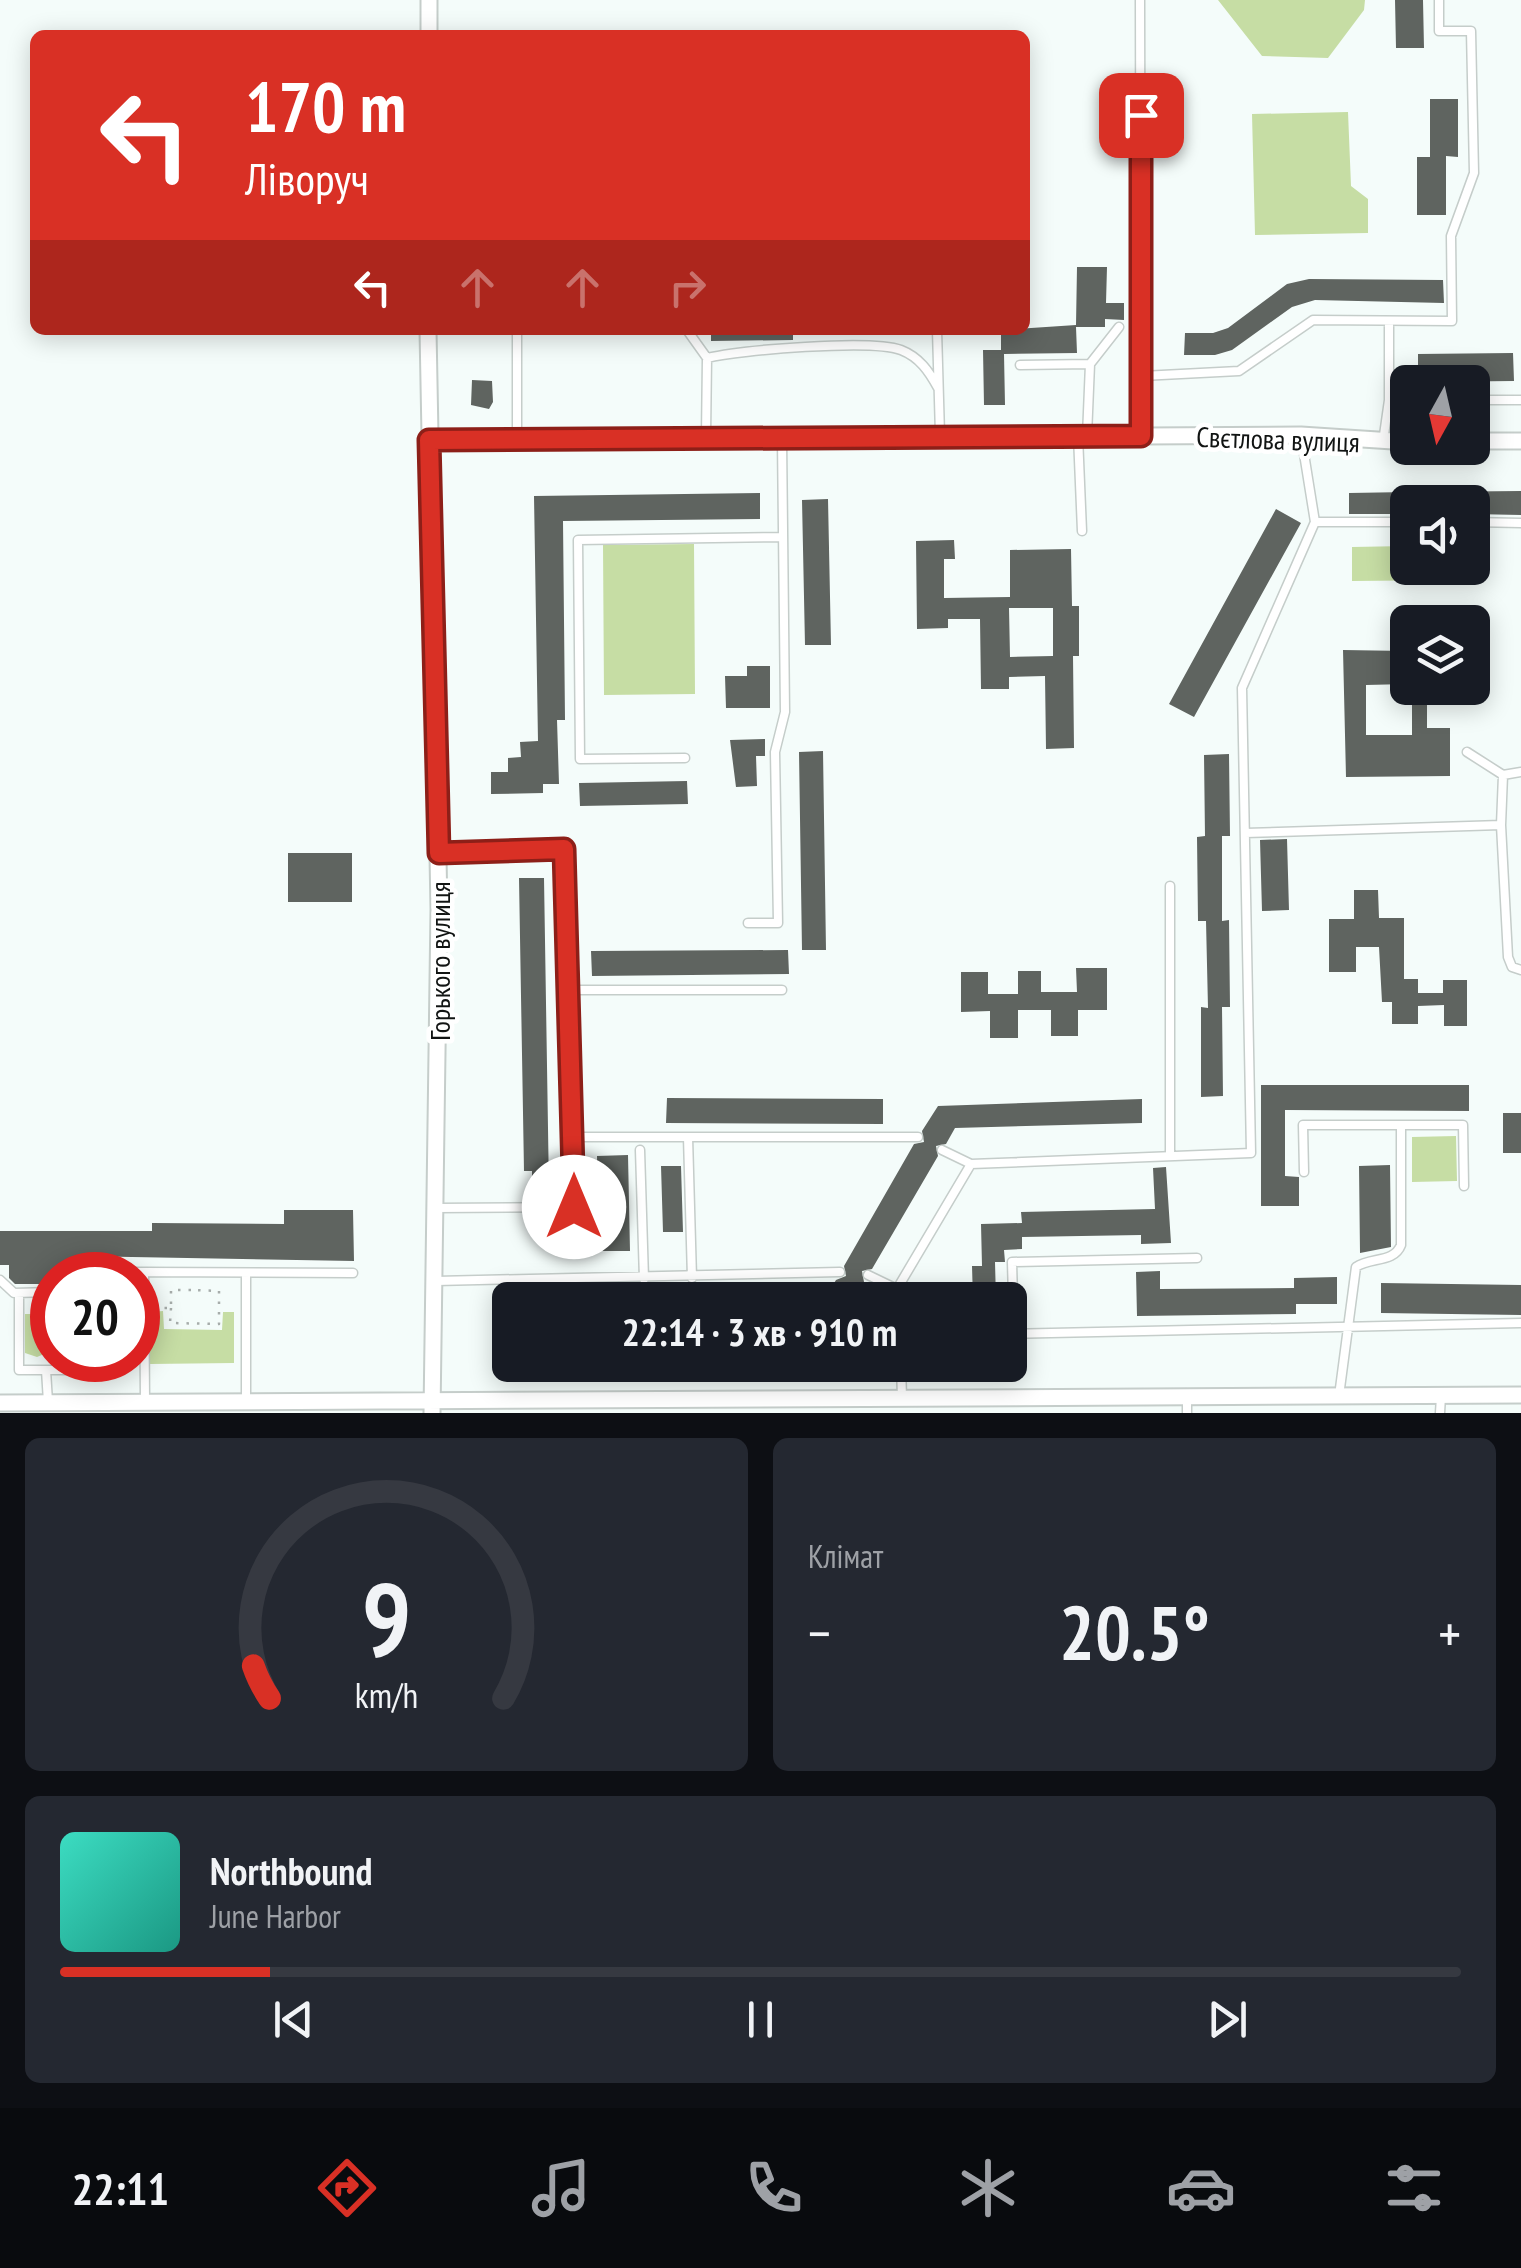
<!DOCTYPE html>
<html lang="uk">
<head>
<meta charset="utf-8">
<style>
  :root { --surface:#171b24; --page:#242831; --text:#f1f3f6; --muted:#9ea1a6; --line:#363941; --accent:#d93025 }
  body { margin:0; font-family:"PT Sans Narrow",sans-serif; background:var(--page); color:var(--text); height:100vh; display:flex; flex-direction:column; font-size:38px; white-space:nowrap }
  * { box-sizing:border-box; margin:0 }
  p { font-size:32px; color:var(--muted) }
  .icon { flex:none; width:55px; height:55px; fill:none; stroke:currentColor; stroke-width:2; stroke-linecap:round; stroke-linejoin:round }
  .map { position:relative; height:1413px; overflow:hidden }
  .sheet { display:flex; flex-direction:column; gap:25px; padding:25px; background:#0d0f14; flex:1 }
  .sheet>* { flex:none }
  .banner { position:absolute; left:30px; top:30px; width:1000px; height:305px; border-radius:15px; box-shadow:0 5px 25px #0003; background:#d93025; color:#fff; overflow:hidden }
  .needle { width:65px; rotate:188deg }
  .buttons { position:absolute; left:1390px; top:365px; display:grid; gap:20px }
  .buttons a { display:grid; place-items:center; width:100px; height:100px; border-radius:15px; background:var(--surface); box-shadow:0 5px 25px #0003; font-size:50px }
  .speed { position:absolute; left:30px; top:1252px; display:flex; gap:20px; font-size:50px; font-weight:700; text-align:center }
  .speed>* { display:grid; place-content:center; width:130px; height:130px; border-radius:50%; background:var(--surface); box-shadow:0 5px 25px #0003; line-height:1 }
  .speed .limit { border:15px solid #d22; background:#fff; color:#111 }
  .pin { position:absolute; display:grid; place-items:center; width:85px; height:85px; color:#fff; margin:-42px; border-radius:20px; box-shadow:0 5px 15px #0006 }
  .me { position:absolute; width:110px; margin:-55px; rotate:0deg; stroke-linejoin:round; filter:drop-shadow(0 0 8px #0008) }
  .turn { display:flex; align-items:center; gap:35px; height:210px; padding:0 50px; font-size:45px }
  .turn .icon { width:130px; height:130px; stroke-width:2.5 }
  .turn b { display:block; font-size:70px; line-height:85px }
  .lanes { display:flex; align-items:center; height:95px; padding:0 50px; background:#0003; justify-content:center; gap:50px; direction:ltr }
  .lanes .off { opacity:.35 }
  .big { font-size:75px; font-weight:600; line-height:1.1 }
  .sheet .widget { flex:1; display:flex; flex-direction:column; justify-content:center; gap:15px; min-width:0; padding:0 35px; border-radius:15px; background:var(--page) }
  .sheet .dial { align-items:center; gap:0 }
  .dial svg { height:260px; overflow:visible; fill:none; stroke:var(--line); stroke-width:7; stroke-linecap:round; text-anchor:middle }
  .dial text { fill:var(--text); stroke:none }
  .song { display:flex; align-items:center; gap:30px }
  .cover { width:120px; height:120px; border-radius:15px; background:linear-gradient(135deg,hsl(170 70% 55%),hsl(170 70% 35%)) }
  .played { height:10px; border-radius:5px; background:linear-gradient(90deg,var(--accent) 15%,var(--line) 15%) }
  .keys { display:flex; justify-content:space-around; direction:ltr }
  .heat { display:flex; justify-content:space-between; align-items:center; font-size:55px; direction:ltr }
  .sheet .tiles { flex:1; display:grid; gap:25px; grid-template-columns:1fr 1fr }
  .widget:last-child { grid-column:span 2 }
  .trip { position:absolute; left:492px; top:1282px; width:535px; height:100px; border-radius:15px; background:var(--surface); box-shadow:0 5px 25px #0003; font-weight:600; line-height:100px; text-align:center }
  .tab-bar { display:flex; height:160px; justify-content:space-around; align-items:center; background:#090b0e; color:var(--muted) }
  .tab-bar .icon { width:70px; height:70px }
  .tab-bar .on { color:var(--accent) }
  .tab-bar b { font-size:45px; color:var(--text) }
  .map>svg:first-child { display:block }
  .green { fill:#c6dda4 }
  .building { fill:#5f6460; fill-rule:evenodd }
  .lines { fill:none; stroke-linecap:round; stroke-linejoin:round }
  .service-casing { stroke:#c5cdca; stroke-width:11 }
  .minor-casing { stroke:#c5cdca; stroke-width:19 }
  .path { stroke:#a7adab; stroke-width:2.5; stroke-dasharray:2.5 8; stroke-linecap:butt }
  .service { stroke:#fff; stroke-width:8 }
  .minor { stroke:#fff; stroke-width:15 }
  .route-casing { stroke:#8d1f18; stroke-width:25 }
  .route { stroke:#d93025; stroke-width:18 }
  .labels { text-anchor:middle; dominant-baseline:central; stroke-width:9; stroke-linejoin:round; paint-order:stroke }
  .street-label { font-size:28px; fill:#111413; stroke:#fff }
</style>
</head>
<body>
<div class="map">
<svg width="1521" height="1413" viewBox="0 0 1521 1413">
  <rect width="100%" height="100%" fill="#f4fcfa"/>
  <!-- green -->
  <path class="green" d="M1218,0h147l-1,10 -36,48 -66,-2z
    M1348,112l3,74 17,13v34l-113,2 -3,-121z
    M694,544l1,150 -91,1 -1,-150z
    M1407,546l1,22h52l1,12 -109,1v-34z
    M1456,1136l1,45 -45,1v-45z
    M163,1311l1,18 58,1 1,-18h11v51l-84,1v-52z
    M25,1314h23l1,38 -12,5 -12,-4z"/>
  <!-- building -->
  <path class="building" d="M1395,0h28l1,48h-28z
    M1430,99h28v58l-12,-1v59h-29v-58h13z
    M1077,267h30l-1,36h18v17l-19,-1v8h-29l1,26 -73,1 1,51h-21l-1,-55h18v-20l75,-5z
    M1309,279l134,1 1,23 -129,-3 -23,7 -60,43 -17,5h-31l1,-22h28l15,-5 59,-44z
    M711,330h82v10l-82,1z
    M1513,353l1,28 -96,1v-28z
    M472,380l20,1 1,21 -4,7 -18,-4z
    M1521,491v24l-49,-1v-12h-51v-10z
    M1408,492v22h-59v-21z
    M760,493v26l-197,2 2,199h-8l2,64h-16v9l-52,1v-22h17v-14l13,-1 -1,-15 18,-1 -4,-245z
    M828,499l3,146h-26l-3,-145z
    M1276,509l25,14 -107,194 -25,-13z
    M954,540l1,19h-11v39l66,-1v-47l61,-1 1,57h7v50h-6l1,92 -28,1 -1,-73 -36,1v12h-28l-1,-70h-32v9l-31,1 -1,-88zM1009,608h44v48l-43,1z
    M1343,650l63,1 1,33 -41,1v50h46v-47h15v40h23v48l-104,1z
    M747,666h23v42h-44l-1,-32h22z
    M765,739v17h-9l1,30 -21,1 -6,-47z
    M823,751l3,199h-24l-3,-198z
    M1229,754l1,82h-8v85l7,-1 1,87h-8l1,89 -22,1v-90l7,1 -2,-87h-8l-1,-84 8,-1 -1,-81z
    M687,781l1,23 -108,2 -1,-23z
    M1287,839l2,71 -27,1 -2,-71z
    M288,853h64v49h-64z
    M519,878h25l5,313h-17v-20h-8z
    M1354,890h24l1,28h25v61h14v14h25v-13h24v46h-23v-21l-26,1v18h-26v-22h-10l-3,-55h-23v25h-27v-53h25z
    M788,950l1,24 -197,2 -1,-25z
    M1076,968h31v42h-29v26h-27v-26h-33v28h-28v-27l-29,1v-40h27v22h30v-23h23v21h36z
    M1261,1085h208v26l-184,-1v66l14,1v29h-38z
    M667,1098l216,1v25l-217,-1z
    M1142,1099v24l-187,5 -9,16 -10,2 2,10 -66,113 -10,2 2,11 -11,18h-29l12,-20 10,-4 -2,-10 70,-122 10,-2 -2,-11 16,-25z
    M1503,1113h18v40h-18z
    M628,1155l2,96h-31l-2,-95z
    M1390,1165l1,82 -31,6 -1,-87z
    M661,1166h20l2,66h-20z
    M1166,1167l5,76 -30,1v-9l-119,2v12l-18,1 1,12h-10l1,38h-23l-1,-34h10l-1,-42 41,-1 -1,-11 134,-3 -2,-41z
    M284,1210h69l1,51 -277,-5v19h-25v9h-37l-6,-6v-13h-9v-34h152v-8l132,1z
    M1160,1271v18l134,-1v-10l43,-1v27h-41v10l-159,2 -1,-44z
    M1381,1283l140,2v30l-140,-2z"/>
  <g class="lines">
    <defs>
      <path id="service" d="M1140,0l1,435
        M517,330v108
        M687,330l20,28 -1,78
        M937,330l3,105
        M707,358c34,-8 164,-19 194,-8 18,7 28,21 37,38
        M1020,365l70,-1
        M1142,376l97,-5 74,-51 139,1 -1,-85 23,-63 -3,-142h-32v-31
        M1389,400h19
        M1472,400h49
        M1078,436l4,95
        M1087,436l3,-72 29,-37
        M1383,442l6,-42v-77
        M1315,522h93
        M1472,522l49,1
        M1467,752l36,23
        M685,758l-105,1 -2,-219 203,-3
        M1521,772l-18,3 -2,50 7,132 4,10 9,3
        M1245,833l256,-8
        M439,853l124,-4 11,288
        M1170,886v270
        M748,923h30l-3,-171 10,-40 -3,-273
        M569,990h213
        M688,1137l4,141
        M640,1150l4,129
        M942,1150l29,14
        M1304,1172l-1,-47h160l1,61
        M437,1208l138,-1 -1,-70h344
        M144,1272l209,1
        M246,1273v129
        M92,1275l4,-3h48l1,130
        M868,1275l29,14
        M0,1280l14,13 38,-1
        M436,1281l404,-9
        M509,1282l1,58
        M19,1293v77h27l2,32
        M897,1300v-11l74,-125 280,-11 -9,-465 73,-166 -14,-87
        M1010,1334l511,-11
        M1014,1334l-2,-72 185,-4
        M901,1365l1,33
        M46,1370h19v-10
        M1339,1396l17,-129c15,-10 38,-4 45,-22v-120
        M1187,1397v16
        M1440,1413l1,-17"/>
      <path id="minor" d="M429,35v-35
        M428,330l11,579 -7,504
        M429,440l872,-5 107,7
        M1472,441h49
        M0,1403l1521,-8"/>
    </defs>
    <!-- service casing -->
    <use href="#service" class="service-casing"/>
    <!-- minor casing -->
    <use href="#minor" class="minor-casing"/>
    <!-- path -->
    <path class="path" d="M154,1308h17v-18h23
      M171,1308l-1,15 49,1v-33l-25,-1"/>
    <!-- service -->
    <use href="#service" class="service"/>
    <!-- minor -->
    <use href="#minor" class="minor"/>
  </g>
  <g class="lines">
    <defs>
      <path id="route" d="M574,1207l-10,-358 -125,4 -10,-413 712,-4v-321"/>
    </defs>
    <!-- route casing -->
    <use href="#route" class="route-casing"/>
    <!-- route -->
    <use href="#route" class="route"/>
  </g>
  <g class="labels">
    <!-- street labels -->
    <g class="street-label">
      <text transform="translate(1278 439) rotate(2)">Свєтлова вулиця</text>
      <text transform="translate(439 961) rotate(-90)">Горького вулиця</text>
    </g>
  </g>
</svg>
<div class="buttons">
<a><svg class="needle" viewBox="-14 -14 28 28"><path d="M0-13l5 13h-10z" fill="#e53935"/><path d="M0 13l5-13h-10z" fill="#9ea1a6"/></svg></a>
<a><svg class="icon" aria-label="sound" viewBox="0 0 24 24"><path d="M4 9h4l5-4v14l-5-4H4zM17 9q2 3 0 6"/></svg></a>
<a><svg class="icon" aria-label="layers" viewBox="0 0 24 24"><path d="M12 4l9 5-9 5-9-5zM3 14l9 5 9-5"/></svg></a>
</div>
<div class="speed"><div class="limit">20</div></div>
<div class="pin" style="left:1141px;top:115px;background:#d93025"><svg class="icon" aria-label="arrive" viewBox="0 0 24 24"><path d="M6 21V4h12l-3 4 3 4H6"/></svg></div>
<svg class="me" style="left:574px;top:1207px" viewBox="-20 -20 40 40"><circle r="19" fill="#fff"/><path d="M0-13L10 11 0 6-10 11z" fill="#d93025"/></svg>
<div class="trip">22:14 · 3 хв · 910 m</div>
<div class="banner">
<div class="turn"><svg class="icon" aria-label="left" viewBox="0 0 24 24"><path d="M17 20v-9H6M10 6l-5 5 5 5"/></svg><div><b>170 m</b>Ліворуч</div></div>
<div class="lanes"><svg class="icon" aria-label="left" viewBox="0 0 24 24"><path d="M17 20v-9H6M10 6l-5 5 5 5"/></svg><svg class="icon off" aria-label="ahead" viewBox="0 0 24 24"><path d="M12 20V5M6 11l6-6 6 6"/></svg><svg class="icon off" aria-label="ahead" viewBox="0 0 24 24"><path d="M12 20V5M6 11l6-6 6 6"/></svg><svg class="icon off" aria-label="right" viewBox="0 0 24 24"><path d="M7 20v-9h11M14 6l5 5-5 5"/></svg></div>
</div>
</div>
<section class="sheet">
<div class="tiles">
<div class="widget dial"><svg viewBox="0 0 100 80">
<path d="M14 69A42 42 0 1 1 86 69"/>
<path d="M14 69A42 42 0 0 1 9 59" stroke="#d93025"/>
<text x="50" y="56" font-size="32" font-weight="700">9</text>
<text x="50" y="72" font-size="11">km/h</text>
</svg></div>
<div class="widget"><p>Клімат</p>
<div class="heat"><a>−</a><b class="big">20.5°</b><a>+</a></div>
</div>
<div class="widget">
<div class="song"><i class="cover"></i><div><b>Northbound</b><p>June Harbor</p></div></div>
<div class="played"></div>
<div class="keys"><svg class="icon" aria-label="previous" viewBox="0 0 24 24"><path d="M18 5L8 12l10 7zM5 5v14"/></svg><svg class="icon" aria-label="pause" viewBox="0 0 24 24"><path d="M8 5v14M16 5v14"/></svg><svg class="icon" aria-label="next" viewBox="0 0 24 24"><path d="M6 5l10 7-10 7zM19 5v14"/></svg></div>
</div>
</div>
</section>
<nav class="tab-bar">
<b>22:11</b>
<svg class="icon on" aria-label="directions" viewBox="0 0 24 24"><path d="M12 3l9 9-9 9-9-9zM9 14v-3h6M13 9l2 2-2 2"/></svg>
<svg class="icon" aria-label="music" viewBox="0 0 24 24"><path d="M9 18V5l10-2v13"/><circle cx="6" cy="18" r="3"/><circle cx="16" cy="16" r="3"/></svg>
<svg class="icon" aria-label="phone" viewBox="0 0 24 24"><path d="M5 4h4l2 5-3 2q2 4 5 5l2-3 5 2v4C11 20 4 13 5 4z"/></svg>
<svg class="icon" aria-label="climate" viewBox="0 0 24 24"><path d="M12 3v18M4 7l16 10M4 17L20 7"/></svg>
<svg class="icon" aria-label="car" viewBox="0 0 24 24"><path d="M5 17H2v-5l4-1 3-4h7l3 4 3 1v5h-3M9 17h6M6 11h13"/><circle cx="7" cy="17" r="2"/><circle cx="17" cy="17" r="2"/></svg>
<svg class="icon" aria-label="filters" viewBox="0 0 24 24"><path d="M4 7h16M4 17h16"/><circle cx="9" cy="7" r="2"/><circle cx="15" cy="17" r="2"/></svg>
</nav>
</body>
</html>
